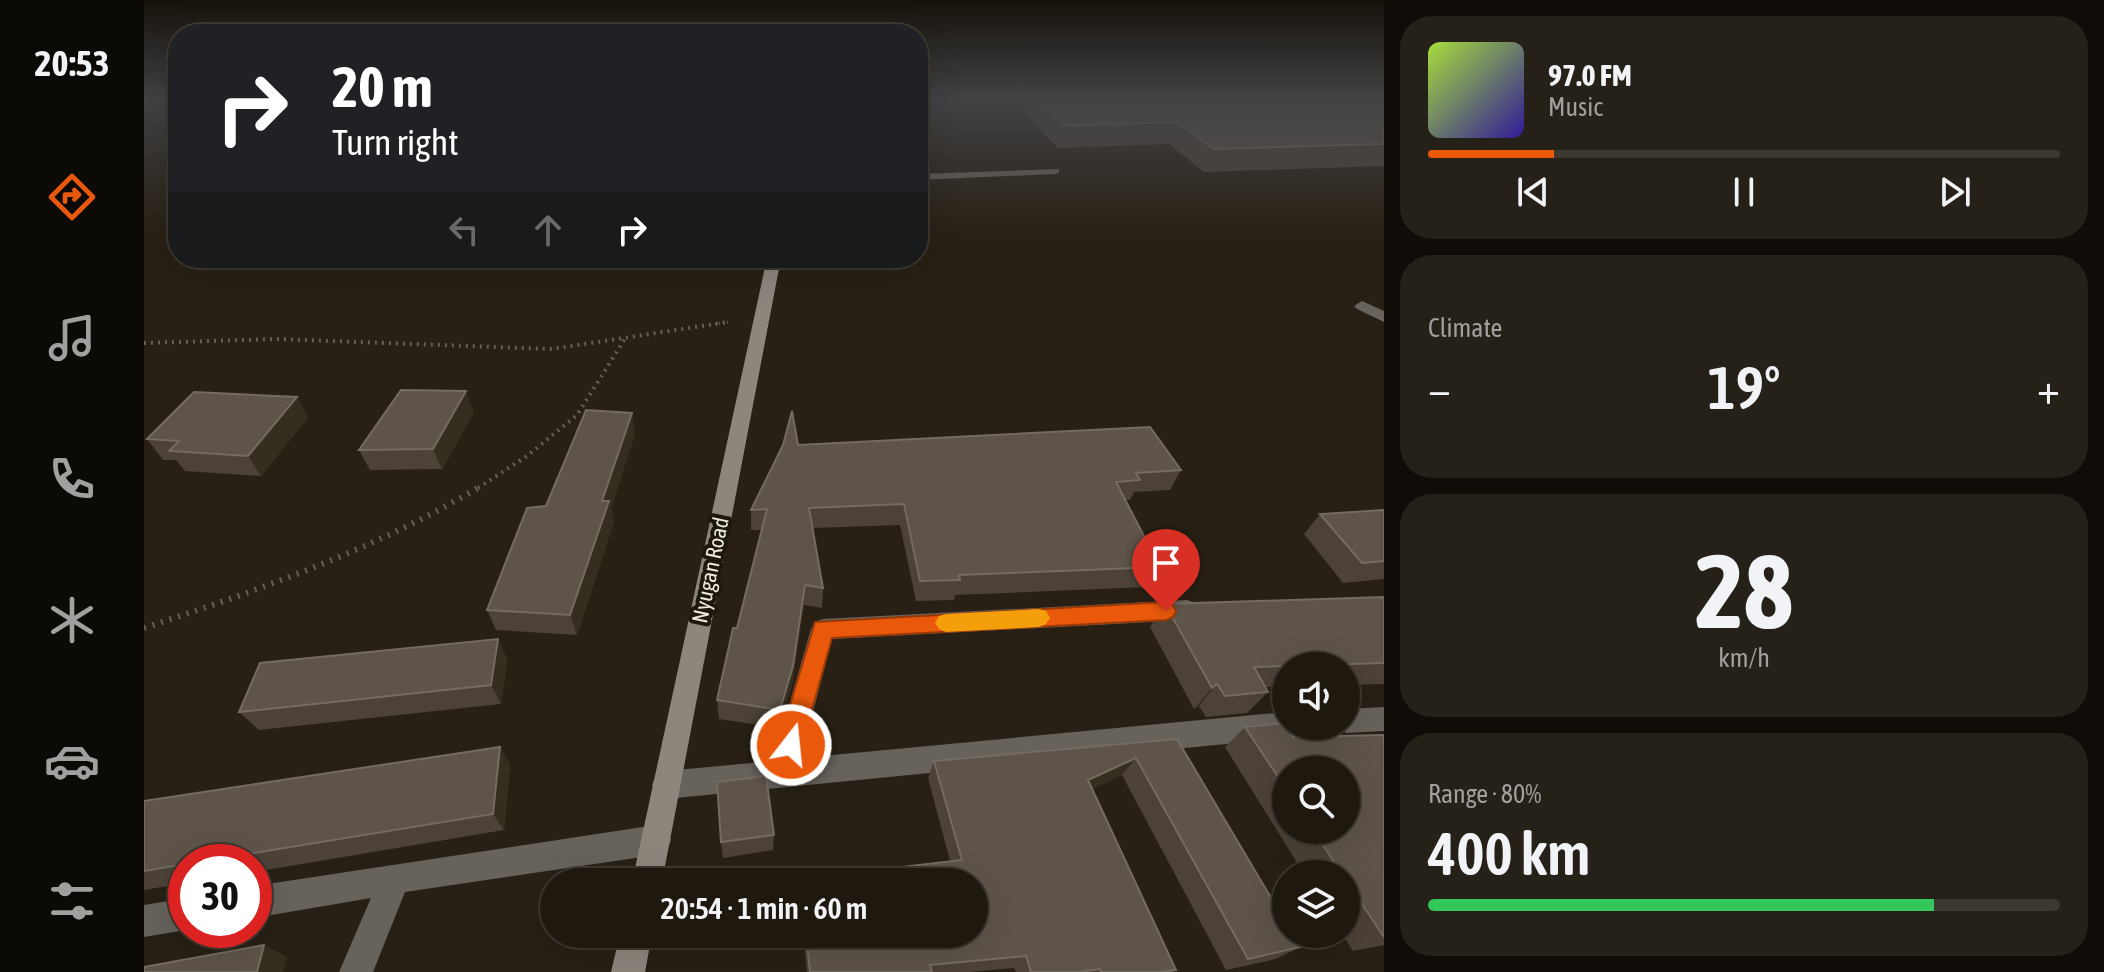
<!DOCTYPE html>
<html lang="en">
<head>
<meta charset="utf-8">
<style>
  :root { --surface:#1e180f; --page:#262118; --text:#f1f3f6; --muted:#a1a09e; --line:#3c372f; --accent:#ea580c }
  body { margin:0; font-family:"Asap Condensed",sans-serif; background:var(--page); color:var(--text); height:100vh; display:flex; flex-direction:column; font-size:30px; white-space:nowrap }
  * { box-sizing:border-box; margin:0 }
  p { font-size:26px; color:var(--muted) }
  .icon { flex:none; width:44px; height:44px; fill:none; stroke:currentColor; stroke-width:2; stroke-linecap:round; stroke-linejoin:round }
  .map { position:relative; flex:1; overflow:hidden }
  .drawer { display:flex; flex-direction:column; gap:16px; padding:16px; background:#100d08; width:720px }
  .drawer>* { flex:none }
  .top-card { position:absolute; left:24px; top:24px; width:760px; height:244px; border-radius:32px; box-shadow:0 8px 32px #0002,0 0 0 2px var(--line); background:#202124; color:#fff; overflow:hidden }
  .controls { position:absolute; left:1128px; top:652px; display:grid; gap:16px }
  .controls a { display:grid; place-items:center; width:88px; height:88px; border-radius:50%; background:var(--surface); box-shadow:0 8px 32px #0002,0 0 0 2px var(--line); font-size:40px }
  .speed { position:absolute; left:24px; top:844px; display:flex; gap:16px; font-size:40px; font-weight:700; text-align:center }
  .speed>* { display:grid; place-content:center; width:104px; height:104px; border-radius:50%; background:var(--surface); box-shadow:0 8px 32px #0002,0 0 0 2px var(--line); line-height:1 }
  .speed .limit { border:12px solid #d22; background:#fff; color:#111 }
  .pin { position:absolute; display:grid; place-items:center; width:68px; height:68px; color:#fff; margin:-82px -34px; border-radius:50% 50% 50% 0; rotate:-45deg; box-shadow:0 0 8px #0007 }
  .pin .icon { rotate:45deg }
  .me { position:absolute; width:88px; margin:-44px; rotate:16deg; stroke-linejoin:round; filter:drop-shadow(0 0 6px #0008) }
  .turn { display:flex; align-items:center; gap:28px; height:168px; padding:0 32px; font-size:36px }
  .turn .icon { width:104px; height:104px; stroke-width:2.5 }
  .turn b { display:block; font-size:56px; line-height:68px }
  .lanes { display:flex; align-items:center; height:76px; padding:0 32px; background:#0003; justify-content:center; gap:40px; direction:ltr }
  .lanes .off { opacity:.35 }
  .big { font-size:60px; font-weight:600; line-height:1.1 }
  .drawer .widget { flex:1; display:flex; flex-direction:column; justify-content:center; gap:12px; min-width:0; padding:0 28px; border-radius:32px; background:var(--page) }
  .drawer .dial { align-items:center; gap:0 }
  .dial b { font-size:104px; line-height:1 }
  .song { display:flex; align-items:center; gap:24px }
  .cover { width:96px; height:96px; border-radius:12px; background:linear-gradient(135deg,hsl(80 70% 55%),hsl(250 70% 35%)) }
  .played { height:8px; border-radius:4px; background:linear-gradient(90deg,var(--accent) 20%,var(--line) 20%) }
  .keys { display:flex; justify-content:space-around; direction:ltr }
  .heat { display:flex; justify-content:space-between; align-items:center; font-size:44px; direction:ltr }
  .charge { height:12px; border-radius:6px; background:linear-gradient(90deg,#34c759 80%,var(--line) 0) }
  .trip { position:absolute; left:396px; top:868px; width:448px; height:80px; border-radius:40px; background:var(--surface); box-shadow:0 8px 32px #0002,0 0 0 2px var(--line); font-weight:600; line-height:80px; text-align:center }
  main { display:flex; flex:1; min-height:0 }
  .dock { display:flex; flex-direction:column; width:144px; justify-content:space-around; align-items:center; background:#0c0a06; color:var(--muted) }
  .dock .icon { width:56px; height:56px }
  .dock .on { color:var(--accent) }
  .dock b { font-size:36px; color:var(--text) }
  .map>svg:first-child { display:block }
  .lines { fill:none; stroke-linecap:round; stroke-linejoin:round }
  .path-far2 { stroke:#665f55; stroke-width:3; stroke-dasharray:1 3; stroke-linecap:butt }
  .path-far1 { stroke:#665f55; stroke-width:4; stroke-dasharray:2 5; stroke-linecap:butt }
  .path { stroke:#665f55; stroke-width:6; stroke-dasharray:2 7; stroke-linecap:butt }
  .lane { fill:#67625c; fill-rule:evenodd }
  .street { fill:#67625c; fill-rule:evenodd }
  .secondary { fill:#8e867d; fill-rule:evenodd }
  .wall { fill:#4c4237; fill-rule:evenodd }
  .shaded-wall { fill:#362d21 }
  .building { fill:#5e5449; stroke:#746b61; stroke-width:2 }
  .route { fill:#ea580c; stroke:#983908; stroke-width:2 }
  .slow { fill:#f59e0b }
  .labels { text-anchor:middle; dominant-baseline:central; stroke-width:8; stroke-linejoin:round; paint-order:stroke }
  .street-label { font-size:22px; fill:#eee9e1; stroke:#1e170b }
</style>
</head>
<body>
<main>
<nav class="dock">
<b>20:53</b>
<svg class="icon on" aria-label="directions" viewBox="0 0 24 24"><path d="M12 3l9 9-9 9-9-9zM9 14v-3h6M13 9l2 2-2 2"/></svg>
<svg class="icon" aria-label="music" viewBox="0 0 24 24"><path d="M9 18V5l10-2v13"/><circle cx="6" cy="18" r="3"/><circle cx="16" cy="16" r="3"/></svg>
<svg class="icon" aria-label="phone" viewBox="0 0 24 24"><path d="M5 4h4l2 5-3 2q2 4 5 5l2-3 5 2v4C11 20 4 13 5 4z"/></svg>
<svg class="icon" aria-label="climate" viewBox="0 0 24 24"><path d="M12 3v18M4 7l16 10M4 17L20 7"/></svg>
<svg class="icon" aria-label="car" viewBox="0 0 24 24"><path d="M5 17H2v-5l4-1 3-4h7l3 4 3 1v5h-3M9 17h6M6 11h13"/><circle cx="7" cy="17" r="2"/><circle cx="17" cy="17" r="2"/></svg>
<svg class="icon" aria-label="filters" viewBox="0 0 24 24"><path d="M4 7h16M4 17h16"/><circle cx="9" cy="7" r="2"/><circle cx="15" cy="17" r="2"/></svg>
</nav>
<div class="map">
<svg width="1240" height="972" viewBox="0 0 1240 972">
  <rect width="100%" height="100%" fill="#282014"/>
  <g class="lines">
    <!-- path-far2 -->
    <path class="path-far2" d="M0,112l23,-14
      M571,324l14,-2"/>
    <!-- path-far1 -->
    <path class="path-far1" d="M0,343l132,-4 276,10 176,-27
      M334,488l49,-32 50,-41 49,-78"/>
    <!-- path -->
    <path class="path" d="M0,628c115,-38 232,-79 337,-142"/>
    <!-- lane -->
    <path class="lane" d="M915,169v4l-4,1 -137,6v-6z
      M1218,301l22,10v11l-27,-13 -3,-3z
      M512,825l11,4 4,11 -4,11 -11,4 -251,37 -32,80h-34l32,-74 -117,20v-32z
      M42,898v32l-42,7v-32z"/>
    <!-- street -->
    <path class="street" d="M1043,600l8,3 4,7 -4,7 -8,3 -355,19 -31,119 485,-46v14h13l-4,8 -9,4 -620,61 -10,-4 -4,-10 4,-10 10,-4 107,-10 38,-132 4,-7 8,-3z
      M1240,707v24l-38,2 -11,-7h11v-17z"/>
    <!-- secondary -->
    <path class="secondary" d="M623,258h14l-119,624h-30z
      M476,934h32l-7,38h-34z"/>
  </g>
  <!-- wall -->
  <path class="wall" d="M866,98h374v68l-180,6 -35,-28 -111,4z
    M153,397l11,20 -47,59 -76,-5 -9,-11h-13l-16,-21z
    M330,412l-32,57 -72,1 -11,-20z
    M491,433l-24,75 3,13 -37,114 -81,-5 -9,-20 59,-104z
    M654,445l383,25 -11,20 -36,2 -4,8h-5l35,67 -12,20 -193,8 -1,5 -38,1 -16,-76 -87,3 10,60 -1,20 -18,-3 -12,80 -13,43 -60,-9 -2,-19 45,-170h-11v-20z
    M1240,510v69l-41,4 -39,-49 16,-20z
    M1240,597v87l-38,1v-19h-60v21h-21l3,5 -21,21 -41,4 -7,-11 -5,3 -44,-82 15,-23z
    M354,639l9,20 -6,45 -242,26 -20,-18z
    M1101,727l48,10 91,-2v210l-31,6 -11,-17h4v-60h-42l-79,-127zM1142,770l60,60h-60z
    M1033,739l123,208 -24,12 -50,11 -104,-195 -30,14 84,181 -3,2h-157l-2,-4 -44,4h-163l-4,-38h171v-52h-175l1,-3 150,-18 -22,-83 6,-17z
    M356,747l10,18 -6,65 -250,42v-10h-68v21l-42,7v-89z
    M630,835l-1,15 -50,8 -2,-16z"/>
  <!-- shaded-wall -->
  <path class="shaded-wall" d="M322,391l8,21 -32,57 -9,-20z
    M153,397l11,20 -47,59 -13,-20z
    M488,413l3,20 -24,75 3,13 -37,114 -7,-20 32,-114z
    M661,585l-1,20 -12,80 -13,43 1,-18z
    M354,639l9,20 -6,45 -10,-19z
    M1073,684l-18,22 -5,3 18,-21z
    M356,747l10,18 -6,65 -11,-16z
    M992,758l-14,17 -46,22 12,-17z
    M120,945l23,12 -4,15h-26z"/>
  <!-- building -->
  <path class="building" d="M892,98h348v46l-170,5 -37,-27 -113,4z
    M257,390l65,1 -33,58 -74,1z
    M50,392l103,5 -49,59 -79,-5 10,-10 -32,-2z
    M442,410l46,3 -30,88h7l-39,114 -83,-5 40,-102 19,-2z
    M648,411l6,34 352,-18 31,43 -45,3 4,7 -24,2 44,85 -201,8 1,5 -40,1 -16,-77 -95,4 14,80 -18,-3 -12,81 -13,44 -63,-10 16,-72h4l30,-119 -16,1 32,-65z
    M1240,510v51l-22,2 -42,-49z
    M1240,597v66l-130,4 14,25 -43,4 -8,-12 -5,4 -47,-84z
    M354,639l-7,46 -252,27 21,-49z
    M1141,723l8,14 91,-2v202l-38,-57v-6h-4l-29,-44h33v-60h-60v19l-41,-62z
    M1033,739l109,184v11h7l7,13 -52,12 -112,-201 -48,22 88,190 -16,2h-59l-1,-3 -20,3h-49l-5,-16 -96,9 2,7h-122l-4,-38h168v-52h-174v-3l162,-19 -28,-99z
    M356,747l-7,67 -294,48h-13v2l-42,7v-70z
    M622,776l8,59 -53,7 -4,-60z
    M120,945l-7,27h-113v-5z"/>
  <!-- sky -->
  <linearGradient id="sky" x2="0" y2="1"><stop stop-color="#16120b"/><stop offset="0.42" stop-color="#424245"/><stop offset="1" stop-color="#424245" stop-opacity="0"/></linearGradient>
  <rect width="1240" height="234" fill="url(#sky)"/>
  <!-- route -->
  <path class="route" d="M1022,602l7,3 3,6 -3,6 -7,3 -334,18 -32,115 -9,4 -9,-4 -4,-8 37,-123z"/>
  <!-- slow -->
  <path class="slow" d="M895,609l7,2 4,7 -4,6 -7,3 -93,5 -7,-3 -4,-6 4,-7 7,-2z"/>
  <g class="labels">
    <!-- street labels -->
    <g class="street-label">
      <text transform="translate(566 570) rotate(-78)">Nyugan Road</text>
    </g>
  </g>
</svg>
<div class="controls">
<a><svg class="icon" aria-label="sound" viewBox="0 0 24 24"><path d="M4 9h4l5-4v14l-5-4H4zM17 9q2 3 0 6"/></svg></a>
<a><svg class="icon" aria-label="search" viewBox="0 0 24 24"><circle cx="10" cy="10" r="6"/><path d="M15 15l6 6"/></svg></a>
<a><svg class="icon" aria-label="layers" viewBox="0 0 24 24"><path d="M12 4l9 5-9 5-9-5zM3 14l9 5 9-5"/></svg></a>
</div>
<div class="speed"><div class="limit">30</div></div>
<div class="pin" style="left:1022px;top:611px;background:#d93025"><svg class="icon" aria-label="arrive" viewBox="0 0 24 24"><path d="M6 21V4h12l-3 4 3 4H6"/></svg></div>
<svg class="me" style="left:647px;top:745px" viewBox="-20 -20 40 40"><circle r="17" fill="#ea580c" stroke="#fff" stroke-width="3"/><path d="M0-11L8 9 0 5-8 9z" fill="#fff"/></svg>
<div class="trip">20:54 · 1 min · 60 m</div>
<div class="top-card">
<div class="turn"><svg class="icon" aria-label="right" viewBox="0 0 24 24"><path d="M7 20v-9h11M14 6l5 5-5 5"/></svg><div><b>20 m</b>Turn right</div></div>
<div class="lanes"><svg class="icon off" aria-label="left" viewBox="0 0 24 24"><path d="M17 20v-9H6M10 6l-5 5 5 5"/></svg><svg class="icon off" aria-label="ahead" viewBox="0 0 24 24"><path d="M12 20V5M6 11l6-6 6 6"/></svg><svg class="icon" aria-label="right" viewBox="0 0 24 24"><path d="M7 20v-9h11M14 6l5 5-5 5"/></svg></div>
</div>
</div>
<section class="drawer">
<div class="widget">
<div class="song"><i class="cover"></i><div><b>97.0 FM</b><p>Music</p></div></div>
<div class="played"></div>
<div class="keys"><svg class="icon" aria-label="previous" viewBox="0 0 24 24"><path d="M18 5L8 12l10 7zM5 5v14"/></svg><svg class="icon" aria-label="pause" viewBox="0 0 24 24"><path d="M8 5v14M16 5v14"/></svg><svg class="icon" aria-label="next" viewBox="0 0 24 24"><path d="M6 5l10 7-10 7zM19 5v14"/></svg></div>
</div>
<div class="widget"><p>Climate</p>
<div class="heat"><a>−</a><b class="big">19°</b><a>+</a></div>
</div>
<div class="widget dial"><b>28</b><p>km/h</p></div>
<div class="widget"><p>Range · 80%</p><b class="big">400 km</b><div class="charge"></div></div>
</section>
</main>
</body>
</html>
